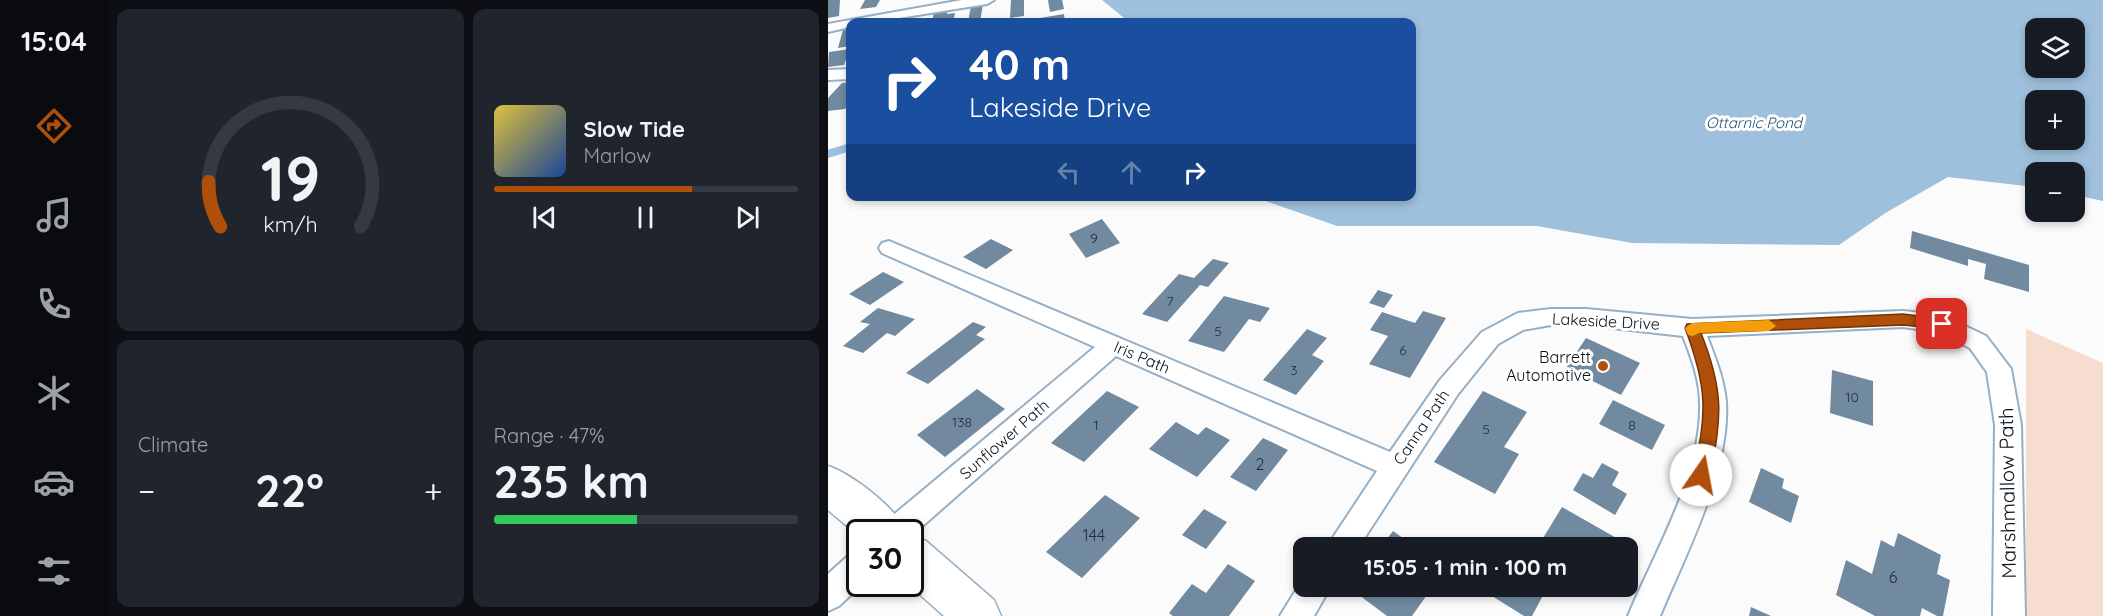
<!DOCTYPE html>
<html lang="en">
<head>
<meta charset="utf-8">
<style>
  :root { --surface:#171b24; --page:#20242c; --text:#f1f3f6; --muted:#9ea1a6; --line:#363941; --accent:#af4f09 }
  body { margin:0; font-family:Quicksand,sans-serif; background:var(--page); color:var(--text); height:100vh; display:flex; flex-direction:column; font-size:22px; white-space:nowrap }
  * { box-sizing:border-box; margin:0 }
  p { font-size:20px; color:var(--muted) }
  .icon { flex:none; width:33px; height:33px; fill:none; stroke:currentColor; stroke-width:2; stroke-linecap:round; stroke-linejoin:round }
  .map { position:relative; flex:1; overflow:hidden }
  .panel { display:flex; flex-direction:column; gap:9px; padding:9px; background:#0d0f14; width:720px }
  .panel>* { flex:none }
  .hud { position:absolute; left:18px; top:18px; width:570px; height:183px; border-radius:12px; box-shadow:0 3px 9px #0003; background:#1a4fa0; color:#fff; overflow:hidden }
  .fabs { position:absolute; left:1197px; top:18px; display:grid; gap:12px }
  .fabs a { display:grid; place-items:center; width:60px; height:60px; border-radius:12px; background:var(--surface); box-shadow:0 3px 9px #0003; font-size:30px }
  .speed { position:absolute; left:18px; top:519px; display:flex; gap:12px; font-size:30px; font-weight:700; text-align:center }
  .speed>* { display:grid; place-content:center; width:78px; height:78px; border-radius:50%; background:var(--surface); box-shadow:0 3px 9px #0003; line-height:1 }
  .speed .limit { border:3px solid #111; border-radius:9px; background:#fff; color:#111 }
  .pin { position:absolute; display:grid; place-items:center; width:51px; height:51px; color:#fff; margin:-26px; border-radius:12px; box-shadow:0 3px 9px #0006 }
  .me { position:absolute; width:66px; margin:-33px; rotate:12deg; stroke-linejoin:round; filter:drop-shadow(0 0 4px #0008) }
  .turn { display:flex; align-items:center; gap:21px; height:126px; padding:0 24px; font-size:27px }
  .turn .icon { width:78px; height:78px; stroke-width:2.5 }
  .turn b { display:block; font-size:42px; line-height:51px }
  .lanes { display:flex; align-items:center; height:57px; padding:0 24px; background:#0003; justify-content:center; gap:30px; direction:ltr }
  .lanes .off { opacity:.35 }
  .big { font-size:45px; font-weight:700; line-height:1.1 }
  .panel .widget { flex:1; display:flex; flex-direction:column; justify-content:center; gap:9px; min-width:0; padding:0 21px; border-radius:12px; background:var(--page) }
  .panel .dial { align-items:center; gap:0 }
  .dial svg { height:156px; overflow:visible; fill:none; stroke:var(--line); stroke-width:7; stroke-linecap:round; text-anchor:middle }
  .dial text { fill:var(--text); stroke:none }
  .song { display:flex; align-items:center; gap:18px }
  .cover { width:72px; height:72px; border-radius:9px; background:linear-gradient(135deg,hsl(50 70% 55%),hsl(220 70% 35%)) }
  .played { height:6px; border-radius:3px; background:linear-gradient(90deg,var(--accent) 65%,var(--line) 65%) }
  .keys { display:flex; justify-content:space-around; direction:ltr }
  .heat { display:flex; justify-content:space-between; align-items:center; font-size:33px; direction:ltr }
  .charge { height:9px; border-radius:4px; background:linear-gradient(90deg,#34c759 47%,var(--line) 0) }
  .panel .tiles { flex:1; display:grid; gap:9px; grid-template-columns:repeat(2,1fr) }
  .trip { position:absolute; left:465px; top:537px; width:345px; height:60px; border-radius:12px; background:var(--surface); box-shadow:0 3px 9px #0003; font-weight:700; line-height:60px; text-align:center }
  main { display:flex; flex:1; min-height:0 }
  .tab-bar { display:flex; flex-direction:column; width:108px; justify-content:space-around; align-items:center; background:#090b0e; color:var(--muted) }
  .tab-bar .icon { width:42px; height:42px }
  .tab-bar .on { color:var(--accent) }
  .tab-bar b { font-size:27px; color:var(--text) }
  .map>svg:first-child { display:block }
  .green { fill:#f7ddd0 }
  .water { fill:#9ec0dc; fill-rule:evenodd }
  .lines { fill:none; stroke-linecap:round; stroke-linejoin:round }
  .stream { stroke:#9ec0dc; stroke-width:8 }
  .building { fill:#718aa0 }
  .minor-casing { stroke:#95b0c6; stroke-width:4 }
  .primary-casing { stroke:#95b0c6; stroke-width:3 }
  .minor { fill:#fff; fill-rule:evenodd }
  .primary { fill:#fff; fill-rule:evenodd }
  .route { fill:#af4f09; stroke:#723306; stroke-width:1.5 }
  .slow { fill:#f59e0b }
  .poi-dot { fill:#af4f09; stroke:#fff; stroke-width:2 }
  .labels { text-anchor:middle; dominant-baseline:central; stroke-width:6; stroke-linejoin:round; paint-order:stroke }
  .number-label { font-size:14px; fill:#22303c }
  .far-water-label { font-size:15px; font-style:italic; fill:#1d5278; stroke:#fff }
  .street-label { font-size:16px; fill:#08121a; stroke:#fff }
  .poi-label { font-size:16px; fill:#08121a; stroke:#fff; text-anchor:end }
  .near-number-label { font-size:16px; fill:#22303c }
  .near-street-label { font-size:20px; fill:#08121a; stroke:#fff }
</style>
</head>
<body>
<main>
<nav class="tab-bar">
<b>15:04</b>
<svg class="icon on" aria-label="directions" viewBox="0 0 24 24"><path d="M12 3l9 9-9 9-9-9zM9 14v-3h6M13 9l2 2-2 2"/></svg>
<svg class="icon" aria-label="music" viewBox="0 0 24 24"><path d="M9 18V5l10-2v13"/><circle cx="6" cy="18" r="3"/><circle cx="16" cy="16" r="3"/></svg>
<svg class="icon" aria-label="phone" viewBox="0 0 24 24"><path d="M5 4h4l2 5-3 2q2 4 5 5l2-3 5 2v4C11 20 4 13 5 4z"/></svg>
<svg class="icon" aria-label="climate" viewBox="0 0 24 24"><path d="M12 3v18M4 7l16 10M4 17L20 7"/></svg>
<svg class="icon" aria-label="car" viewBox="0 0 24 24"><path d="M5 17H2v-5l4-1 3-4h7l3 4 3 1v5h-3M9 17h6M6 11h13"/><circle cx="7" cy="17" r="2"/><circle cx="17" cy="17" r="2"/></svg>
<svg class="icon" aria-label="filters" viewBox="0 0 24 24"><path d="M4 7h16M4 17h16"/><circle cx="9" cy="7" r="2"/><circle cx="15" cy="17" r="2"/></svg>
</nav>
<section class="panel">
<div class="tiles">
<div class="widget dial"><svg viewBox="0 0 100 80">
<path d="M14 69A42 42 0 1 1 86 69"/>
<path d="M14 69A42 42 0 0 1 8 46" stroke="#af4f09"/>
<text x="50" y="56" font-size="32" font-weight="700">19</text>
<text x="50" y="72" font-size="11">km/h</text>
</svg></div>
<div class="widget">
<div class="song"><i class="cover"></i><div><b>Slow Tide</b><p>Marlow</p></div></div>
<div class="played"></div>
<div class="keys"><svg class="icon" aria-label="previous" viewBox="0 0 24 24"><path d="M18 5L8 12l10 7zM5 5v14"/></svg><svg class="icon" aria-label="pause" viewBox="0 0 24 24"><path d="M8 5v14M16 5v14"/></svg><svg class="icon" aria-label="next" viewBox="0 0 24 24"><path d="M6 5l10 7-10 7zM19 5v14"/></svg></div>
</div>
<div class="widget"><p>Climate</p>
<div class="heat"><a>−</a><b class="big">22°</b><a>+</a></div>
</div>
<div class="widget"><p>Range · 47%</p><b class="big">235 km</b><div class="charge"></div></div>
</div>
</section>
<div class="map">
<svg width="1275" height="616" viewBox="0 0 1275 616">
  <rect width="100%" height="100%" fill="#fbfbfb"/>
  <!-- green -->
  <path class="green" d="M1198,329l77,34v253h-77z"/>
  <!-- water -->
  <path class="water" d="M274,0h1001v201l-28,-6 -1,-23h-38l-1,15 -87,-10 -61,35 -48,33 -207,-2 -95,-17h-200l-83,-29 158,-1v-174h-283zM1208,28h38v40h-38zM1208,100h38v40h-38z"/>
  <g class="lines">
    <!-- stream -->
    <path class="stream" d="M0,154l22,-7"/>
  </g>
  <!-- building -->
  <path class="building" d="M0,0h12l-1,16 -11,2z
    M37,0h15l-4,7 -16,2z
    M183,0h13v16l-14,2z
    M220,0h14l2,9 -14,3z
    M155,4l-3,18h-12l3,-16z
    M120,10l-1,4 8,-1 -1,5 -10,2v2h-12l2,-10z
    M236,14l1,8h-25v-4z
    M78,18h9l-2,4h-19l1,-3z
    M22,25v21l-12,2 6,-22z
    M22,49l-6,16 -16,2 1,-15z
    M22,82v21l-5,6 -17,2v-13l14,-15z
    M274,219l18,24 -34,15 -17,-24z
    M1084,231l117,34v27l-45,-13 2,-15 -18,-5v7l-58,-18z
    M163,239l22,11 -27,19 -23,-12z
    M385,259l16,4 -21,24 -8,-2 -33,37 -25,-8 37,-40 15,4z
    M55,272l21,10 -34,23 -21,-11z
    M550,290l15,5 -9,13 -15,-5z
    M396,296l46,12 -10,14 -11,-3 -25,33 -36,-11z
    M50,308l37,11 -20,17 -8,-3 -24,20 -20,-7 27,-22 -10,-2z
    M595,311l23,7 -36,60 -41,-14 19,-28 -18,-6 12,-18 33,11z
    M145,322l13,5 -10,8 9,4 -57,45 -22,-11z
    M479,329l20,9 -15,17 12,6 -28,34 -33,-15z
    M758,338l54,25 -19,32 -55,-27z
    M1004,370l41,11v45l-43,-13z
    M149,389l28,20 -60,48 -28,-22z
    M279,391l32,16 -55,55 -33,-19z
    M655,391l44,21 -23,35 15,7 -24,40 -61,-32z
    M785,400l52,25 -13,25 -53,-26z
    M348,422l22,13 8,-8 24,13 -33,37 -48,-28z
    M435,438l25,12 -32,41 -26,-14z
    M774,463l17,9 -7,13 15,9 -12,21 -42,-25 10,-17 10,5z
    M933,468l23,11 -2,9 17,8 -8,27 -42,-21z
    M277,495l35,23 -58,60 -36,-26z
    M734,507l58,33 -4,8h-79z
    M376,509l23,13 -21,27 -24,-14z
    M565,531l24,17h-37z
    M1070,533l43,22 -4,19 13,6 -7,36h-6l-15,-8 -2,8h-45l-39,-21 10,-35 26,14 9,-34 13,7z
    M400,564l27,17 -26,35h-56l-4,-3 23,-29 14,9z
    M519,586h74l8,6 -17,24h-25z
    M648,586h72l-16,30h-8z
    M923,607l20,9h-22z"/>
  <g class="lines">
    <defs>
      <path id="minor" d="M134,0h32l-7,4 -113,18h-24v5l-22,5v-8z
        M22,69v10l-22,1v-10z
        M61,241l501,211 50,-72 42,-48 36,-19 33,-4h35l106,10 211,-8 39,4 44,21 25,33 10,56 4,191h-32l2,-191 -8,-53 -17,-24 -32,-16 -35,-5 -196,9c8,21 17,43 19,66 4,69 -40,151 -66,214h-32c27,-65 74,-142 72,-213 0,-23 -9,-46 -17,-67l-97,-11h-35l-28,5 -25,14 -40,50 -100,154h-32l51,-77 -261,-115 -206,181v-5h-29l4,-10 210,-175 -213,-94 -3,-5 3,-5z
        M32,550v34h2l-23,22 -11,5v-37l21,-19z
        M476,577v9h27l-17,30h-34z"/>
      <path id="primary" d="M0,466c24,8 70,43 78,66h-46v5l-32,-27z
        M82,535l16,6 68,59 7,16h-57l-36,-32h2z"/>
    </defs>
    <!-- minor casing -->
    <use href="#minor" class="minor-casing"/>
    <!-- primary casing -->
    <use href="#primary" class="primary-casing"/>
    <!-- minor -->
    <use href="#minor" class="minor"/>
    <!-- primary -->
    <use href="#primary" class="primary"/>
  </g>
  <!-- route -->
  <path class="route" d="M1075,314l39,5 7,5 -7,5 -39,-4 -202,8c23,58 21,83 9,142l-3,5 -6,2 -6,-2 -2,-5c14,-62 15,-86 -8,-147l2,-4z"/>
  <!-- slow -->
  <path class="slow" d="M941,320l7,6 -7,5 -70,2 -6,3 -5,-1 -3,-7 7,-5z"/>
  <!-- markers -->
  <circle class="poi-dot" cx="775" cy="366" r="6"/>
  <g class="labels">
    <!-- number labels -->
    <g class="number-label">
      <text x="266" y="238">9</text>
      <text x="342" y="301">7</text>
      <text x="390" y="331">5</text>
      <text x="575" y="350">6</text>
      <text x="466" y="370">3</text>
      <text x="1024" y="397">10</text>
      <text x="134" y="422">138</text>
      <text x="268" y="425">1</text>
      <text x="804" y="425">8</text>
      <text x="658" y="429">5</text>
    </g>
    <!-- far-water labels -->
    <g class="far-water-label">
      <text x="926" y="122">Ottarnic Pond</text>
    </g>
    <!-- street labels -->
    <g class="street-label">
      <text transform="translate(778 321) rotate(3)">Lakeside Drive</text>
      <text transform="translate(314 357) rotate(23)">Iris Path</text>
      <text transform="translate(593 427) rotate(-56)">Canna Path</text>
      <text transform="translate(176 439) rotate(-41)">Sunflower Path</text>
    </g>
    <!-- poi labels -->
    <g class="poi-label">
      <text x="763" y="357">Barrett<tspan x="763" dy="18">Automotive</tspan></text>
    </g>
    <!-- near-number labels -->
    <g class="near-number-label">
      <text x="432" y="464">2</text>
      <text x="266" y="535">144</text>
      <text x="1065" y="577">6</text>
    </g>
    <!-- near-street labels -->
    <g class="near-street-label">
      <text transform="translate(1179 493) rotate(-91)">Marshmallow Path</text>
    </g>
  </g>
</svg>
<div class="fabs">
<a><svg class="icon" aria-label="layers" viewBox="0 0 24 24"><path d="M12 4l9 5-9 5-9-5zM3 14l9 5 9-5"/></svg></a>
<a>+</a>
<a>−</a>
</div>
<div class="speed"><div class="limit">30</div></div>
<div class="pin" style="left:1114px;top:324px;background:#d93025"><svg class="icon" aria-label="arrive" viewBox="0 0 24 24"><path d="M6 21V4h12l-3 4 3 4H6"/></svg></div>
<svg class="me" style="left:873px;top:475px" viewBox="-20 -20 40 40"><circle r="19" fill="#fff"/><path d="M0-13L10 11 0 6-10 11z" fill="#af4f09"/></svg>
<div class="trip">15:05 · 1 min · 100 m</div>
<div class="hud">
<div class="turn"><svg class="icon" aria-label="right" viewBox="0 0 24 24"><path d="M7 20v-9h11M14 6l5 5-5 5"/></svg><div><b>40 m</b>Lakeside Drive</div></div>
<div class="lanes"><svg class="icon off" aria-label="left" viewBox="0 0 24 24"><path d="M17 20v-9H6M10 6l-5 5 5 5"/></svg><svg class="icon off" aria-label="ahead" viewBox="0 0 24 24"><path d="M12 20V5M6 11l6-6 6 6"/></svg><svg class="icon" aria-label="right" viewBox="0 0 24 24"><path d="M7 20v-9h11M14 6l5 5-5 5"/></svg></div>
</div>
</div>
</main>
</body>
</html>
